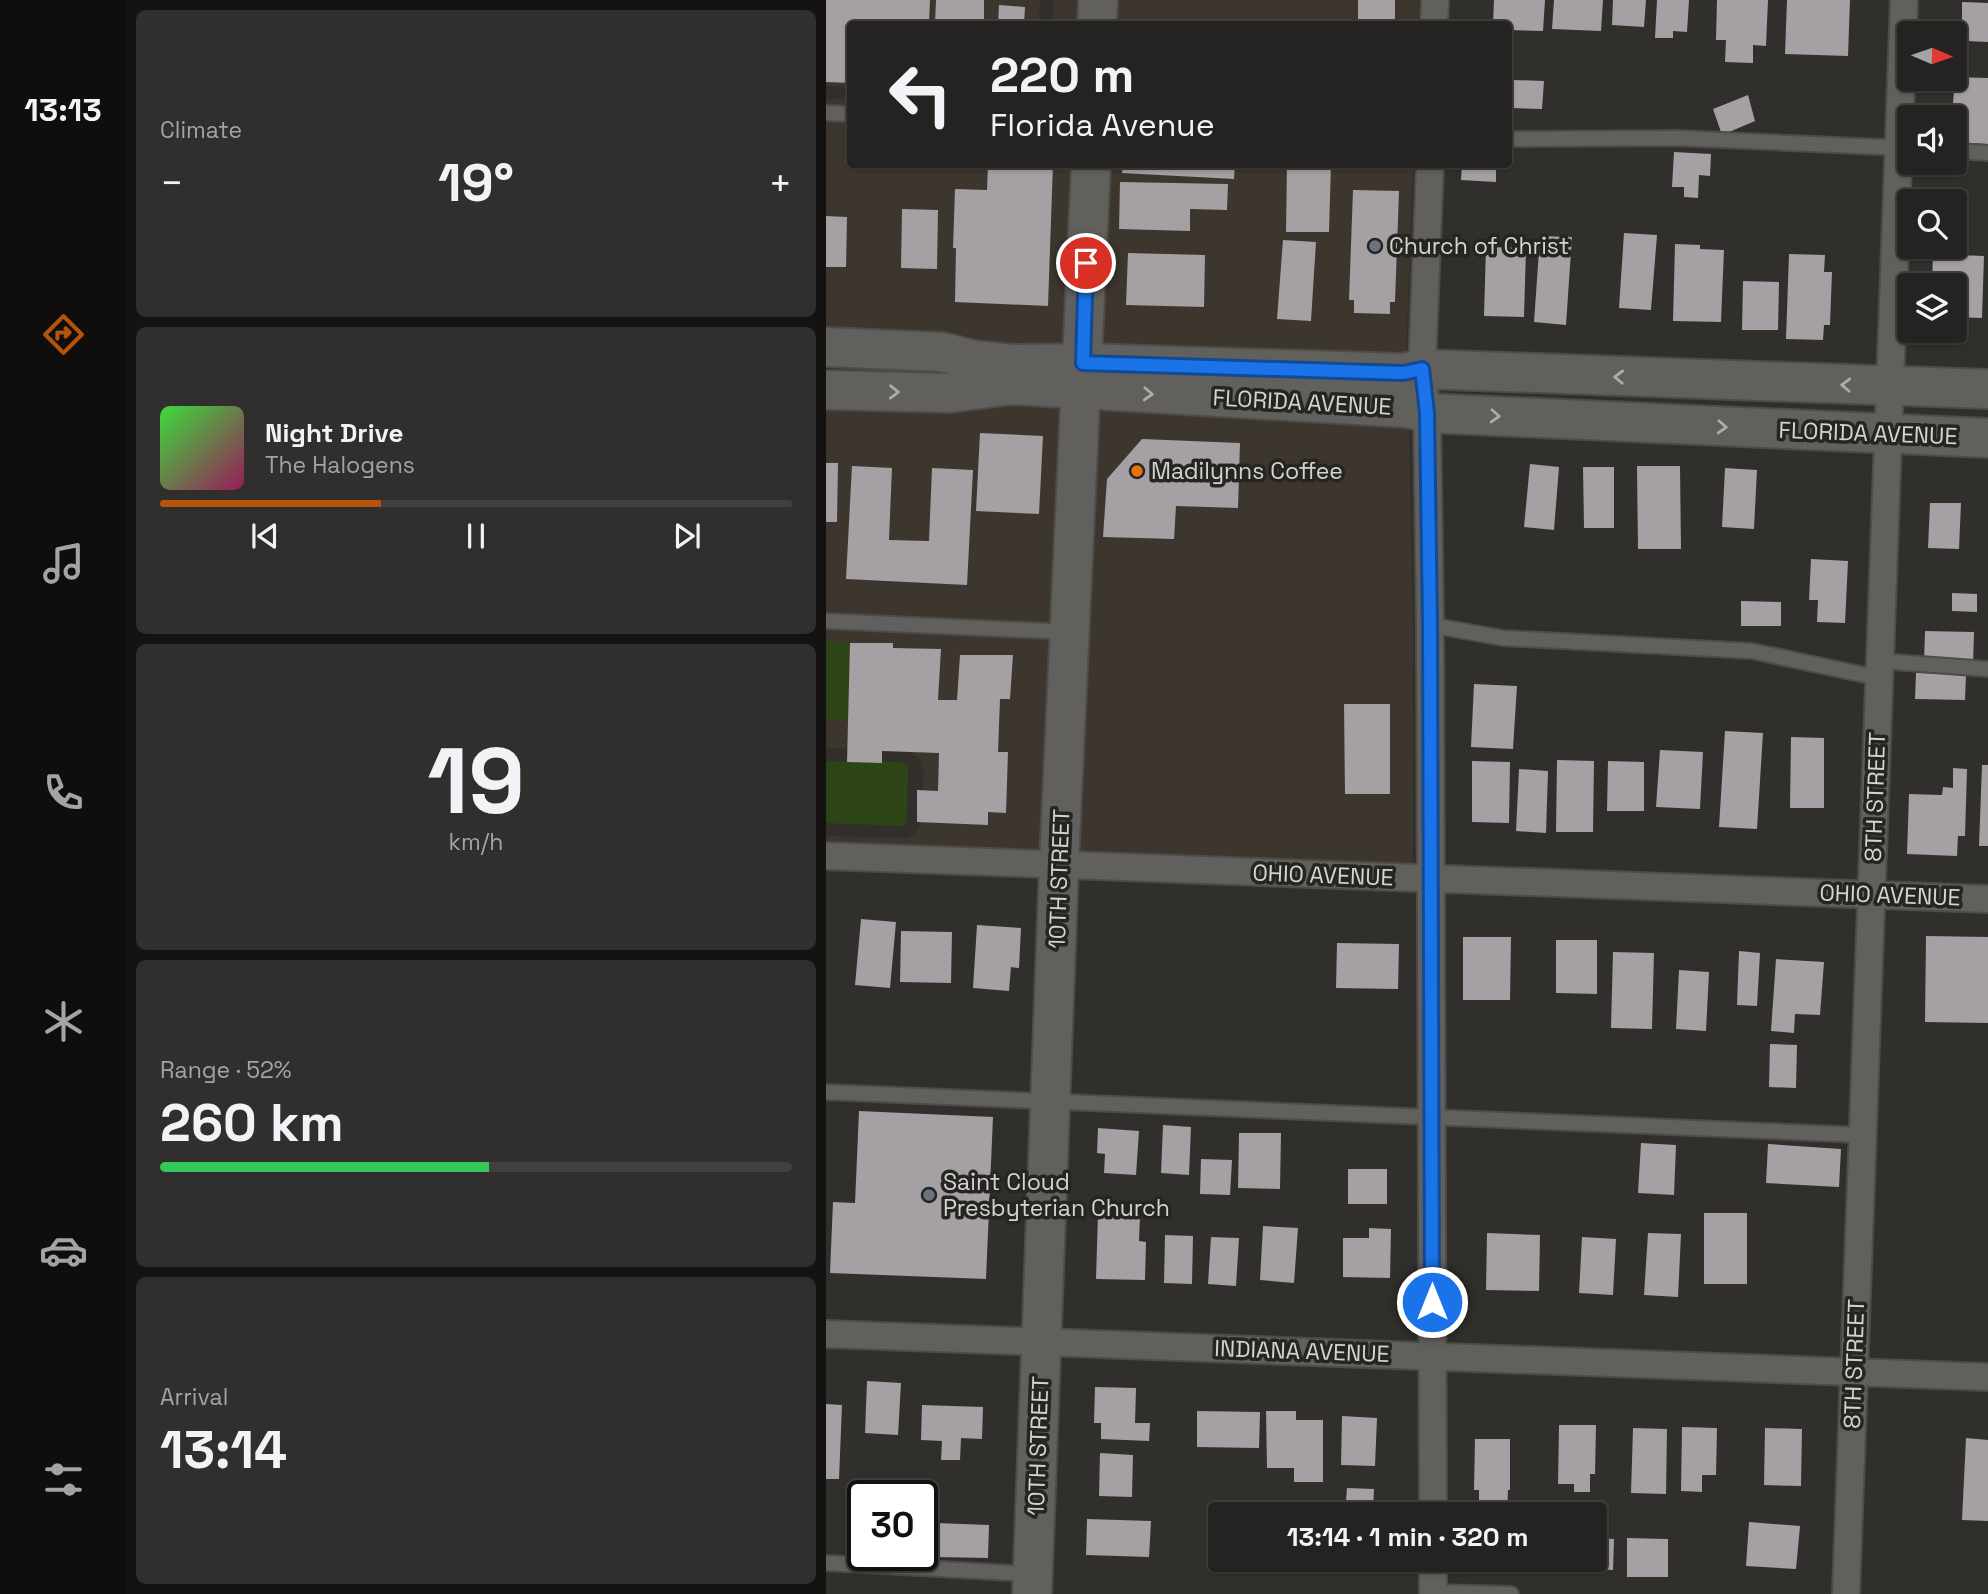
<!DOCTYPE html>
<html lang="en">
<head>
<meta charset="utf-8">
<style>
  :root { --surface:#252321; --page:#312f2e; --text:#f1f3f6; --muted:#a3a4a5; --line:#42403f; --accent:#b45309 }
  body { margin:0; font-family:"Space Grotesk",sans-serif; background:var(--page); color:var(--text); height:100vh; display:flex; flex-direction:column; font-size:26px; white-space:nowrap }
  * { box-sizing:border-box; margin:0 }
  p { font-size:23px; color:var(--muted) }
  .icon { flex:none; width:38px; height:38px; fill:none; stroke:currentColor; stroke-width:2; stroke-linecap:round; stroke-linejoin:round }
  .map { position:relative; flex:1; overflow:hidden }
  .drawer { display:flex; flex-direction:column; gap:10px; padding:10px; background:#141312; width:700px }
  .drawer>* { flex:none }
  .banner { position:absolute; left:21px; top:21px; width:665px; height:147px; border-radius:7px; box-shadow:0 2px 5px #0004,0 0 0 2px var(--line); background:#252321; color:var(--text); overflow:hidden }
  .needle { width:46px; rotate:92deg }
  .tools { position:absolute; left:1071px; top:21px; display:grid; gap:14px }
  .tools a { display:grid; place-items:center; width:70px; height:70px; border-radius:7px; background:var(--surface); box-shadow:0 2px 5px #0004,0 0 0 2px var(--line); font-size:35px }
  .speed { position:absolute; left:21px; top:1480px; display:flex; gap:14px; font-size:35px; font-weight:700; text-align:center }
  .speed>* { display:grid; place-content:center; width:91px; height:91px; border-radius:50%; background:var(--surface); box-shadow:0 2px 5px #0004,0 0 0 2px var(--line); line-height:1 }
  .speed .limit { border:4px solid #111; border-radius:10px; background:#fff; color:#111 }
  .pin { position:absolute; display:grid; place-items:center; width:60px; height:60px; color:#fff; margin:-30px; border:4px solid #fff; border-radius:50%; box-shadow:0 2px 7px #0007 }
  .me { position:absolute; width:77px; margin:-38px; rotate:0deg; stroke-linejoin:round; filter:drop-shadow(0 0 5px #0008) }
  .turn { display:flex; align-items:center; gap:24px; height:147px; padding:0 28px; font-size:32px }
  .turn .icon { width:91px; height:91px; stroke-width:2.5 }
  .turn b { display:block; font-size:49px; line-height:60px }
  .big { font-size:52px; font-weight:700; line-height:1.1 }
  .drawer .card { flex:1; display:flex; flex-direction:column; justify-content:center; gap:10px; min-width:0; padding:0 24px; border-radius:10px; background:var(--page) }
  .drawer .dial { align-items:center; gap:0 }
  .dial b { font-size:91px; line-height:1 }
  .song { display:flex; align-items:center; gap:21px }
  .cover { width:84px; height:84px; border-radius:10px; background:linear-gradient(135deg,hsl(120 70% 55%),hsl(330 70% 35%)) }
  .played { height:7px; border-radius:4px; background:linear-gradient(90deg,var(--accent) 35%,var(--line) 35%) }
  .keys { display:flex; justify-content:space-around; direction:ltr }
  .heat { display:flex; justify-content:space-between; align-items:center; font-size:38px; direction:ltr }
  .charge { height:10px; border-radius:5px; background:linear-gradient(90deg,#34c759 52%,var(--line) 0) }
  .trip { position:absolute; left:382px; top:1502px; width:399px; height:70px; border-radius:7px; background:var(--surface); box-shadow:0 2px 5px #0004,0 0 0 2px var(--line); font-weight:700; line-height:70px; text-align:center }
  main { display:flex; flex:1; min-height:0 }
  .dock { display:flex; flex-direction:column; width:126px; justify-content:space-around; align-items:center; background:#0f0e0d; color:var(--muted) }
  .dock .icon { width:49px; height:49px }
  .dock .on { color:var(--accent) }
  .dock b { font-size:32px; color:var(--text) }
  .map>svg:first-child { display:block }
  .built { fill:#3d362e }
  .green { fill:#2d4515 }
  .building { fill:#a4a0a3 }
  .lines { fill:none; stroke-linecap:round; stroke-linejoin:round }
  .lane-casing { stroke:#4d4c49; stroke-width:18 }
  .street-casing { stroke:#4d4c49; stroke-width:30 }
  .secondary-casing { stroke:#4d4c49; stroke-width:42 }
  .lane { stroke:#62605d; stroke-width:14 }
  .street { stroke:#62605d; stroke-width:26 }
  .secondary { stroke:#62605d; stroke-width:38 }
  .oneway { stroke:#acaba8 }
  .route-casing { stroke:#114b97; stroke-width:18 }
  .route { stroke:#1a73e8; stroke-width:12 }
  .worship-dot { fill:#6b7280; stroke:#272522; stroke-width:2.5 }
  .food-dot { fill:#e8710a; stroke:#272522; stroke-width:2.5 }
  .labels { text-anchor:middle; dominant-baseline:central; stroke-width:7; stroke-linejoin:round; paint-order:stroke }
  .poi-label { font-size:23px; fill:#d4d3d1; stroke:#272522; text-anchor:start }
  .street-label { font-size:23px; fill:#d4d3d1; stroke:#272522 }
</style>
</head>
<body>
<main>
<nav class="dock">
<b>13:13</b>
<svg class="icon on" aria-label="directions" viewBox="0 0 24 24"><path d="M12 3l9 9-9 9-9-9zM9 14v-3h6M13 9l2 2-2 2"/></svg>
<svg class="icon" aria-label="music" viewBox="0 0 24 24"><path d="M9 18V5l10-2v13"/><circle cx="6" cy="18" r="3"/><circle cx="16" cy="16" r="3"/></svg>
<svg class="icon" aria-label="phone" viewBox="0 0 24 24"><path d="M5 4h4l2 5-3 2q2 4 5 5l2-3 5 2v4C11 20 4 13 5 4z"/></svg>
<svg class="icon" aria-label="climate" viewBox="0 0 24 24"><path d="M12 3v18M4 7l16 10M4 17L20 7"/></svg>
<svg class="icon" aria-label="car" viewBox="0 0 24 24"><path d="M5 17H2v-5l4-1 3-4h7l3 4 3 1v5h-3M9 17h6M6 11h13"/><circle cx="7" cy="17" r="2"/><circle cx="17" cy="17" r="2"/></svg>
<svg class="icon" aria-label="filters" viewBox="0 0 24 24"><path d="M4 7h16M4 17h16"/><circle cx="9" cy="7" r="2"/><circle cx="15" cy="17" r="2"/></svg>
</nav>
<section class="drawer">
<div class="card"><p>Climate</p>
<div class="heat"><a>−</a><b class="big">19°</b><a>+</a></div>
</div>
<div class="card">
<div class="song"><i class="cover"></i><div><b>Night Drive</b><p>The Halogens</p></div></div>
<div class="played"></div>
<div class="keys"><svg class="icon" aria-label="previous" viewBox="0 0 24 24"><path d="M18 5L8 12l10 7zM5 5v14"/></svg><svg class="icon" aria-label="pause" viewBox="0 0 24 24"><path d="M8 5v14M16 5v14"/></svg><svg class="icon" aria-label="next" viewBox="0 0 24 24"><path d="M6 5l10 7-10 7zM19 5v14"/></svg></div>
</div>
<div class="card dial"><b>19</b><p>km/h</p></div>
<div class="card"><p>Range · 52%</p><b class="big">260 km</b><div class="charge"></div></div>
<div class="card"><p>Arrival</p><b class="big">13:14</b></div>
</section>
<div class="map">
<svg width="1162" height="1594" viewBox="0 0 1162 1594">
  <rect width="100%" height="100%" fill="#312f2c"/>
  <!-- built -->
  <path class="built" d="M0,0h214l-1,24h-189v63l-24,-1z
    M228,0h27l-1,24h-27z
    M288,0h305l-1,24h-305z
    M0,99h24v65l224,1 -8,184 -240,-16z
    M281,165h306l-7,192 -307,-9z
    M237,403l-19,446 -218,-7v-6l81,2 8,-5 5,-8 4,-53 -4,-13 -13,-9 -81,-2v-343z
    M270,406l313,18 4,201v239l-336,-14z"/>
  <!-- green -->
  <path class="green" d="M0,642l24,1 -2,77 -22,-1z
    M0,761l77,1 5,4 -1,55 -4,5 -77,-3z"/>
  <!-- building -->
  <path class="building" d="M0,0h104l-1,24h-79v59l-24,-1z
    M110,0h48v24h-49z
    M532,0h37v24h-37z
    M668,0h51l-2,31 -35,-1v-6h-15z
    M728,0h49l-2,31 -49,-2z
    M787,0h33l-2,27 -32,-2z
    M831,0h32l-2,32 -14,-1v7h-18z
    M891,0h51l-2,46 -13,-1v18l-28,-1 1,-22h-10z
    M961,0h63l-2,56 -63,-2z
    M1136,2l26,1v39l-22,-1v-17h-4z
    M173,5l26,2 -1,17h-26z
    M1129,77l33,1v66l-33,-2v-25h-3z
    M687,80l31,1 -2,28 -30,-1z
    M922,95l7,26 -33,14 -9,-26z
    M848,152l37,2 -1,22 -11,-1 -1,23 -14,-1v-10h-12z
    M162,164h65l-5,142 -93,-4 1,-54h-3l2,-59 32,1z
    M297,164h112l-1,15 -112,-6z
    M461,164h44l-2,68h-43z
    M636,164h34v18l-35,-2z
    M294,182l108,2 -1,26 -37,-1v22l-71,-2z
    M527,190l46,1 -4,111h-5v12l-36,-1v-13h-5z
    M76,209l36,1 -1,59 -36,-1z
    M0,216l21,1 -1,50h-20z
    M798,233l33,2 -6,75 -32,-2z
    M714,236l32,1 -6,88 -32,-3z
    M457,240l33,2 -5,79 -34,-2z
    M849,244l25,1v4l24,1 -3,72 -48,-1z
    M660,247l40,1 -2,69 -40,-1z
    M302,253l77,2 -1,52 -78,-2z
    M963,254l36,1 -1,17h8l-2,53h-6l-1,15 -37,-1z
    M1107,254l51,2 -2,62 -27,-1v-32h-23z
    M917,281l36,1 -1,48h-36z
    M154,433l63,3 -4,78 -63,-3z
    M316,439l98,4 -2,65 -62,-2 -2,33 -71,-2 4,-58z
    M0,463h12l-1,59h-11z
    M704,464l29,3 -5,63 -30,-3z
    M26,466l40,2 -3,72 40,1 3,-73 41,2 -6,115 -121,-6z
    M811,466h43l1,83h-43z
    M757,467h31v61h-30z
    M899,468l32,2 -3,59 -32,-2z
    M1104,503h31l-2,46 -31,-1z
    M985,559l37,2 -3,62 -28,-1 1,-22h-9z
    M1126,593l25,1v18l-25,-1z
    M915,601l40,1v24h-40z
    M1099,631l49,1 -1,34 -49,-2z
    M24,643h43v5l48,1 -3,51h19l3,-45h53l-3,44h-10l-2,53h10l-2,61 -18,-1v13l-71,-3v-32l21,1 1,-38 -57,-2v12l-35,-1z
    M1090,673l50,1 -1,26 -50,-1z
    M648,684l43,2 -4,63 -42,-2z
    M518,704h46v90h-45z
    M899,731l38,2 -6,96 -38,-2z
    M965,737l33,1v70h-34z
    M834,750l43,2 -3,57 -44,-2z
    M731,760l37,1 -1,71h-37z
    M646,761l38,1 -1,61 -37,-1z
    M782,761l36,1v49h-37z
    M1156,765h6v81h-9z
    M1127,768l14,1 -2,67h-7l-1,20 -50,-2 2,-60 33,1 1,-8 10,1z
    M693,769l29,2 -2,62 -30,-2z
    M35,919l35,3 -6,66 -35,-3z
    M151,925l44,3 -2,40 -8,-1 -2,24 -36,-3z
    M75,931l51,1 -1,51 -51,-1z
    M1100,936l62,1v86l-63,-1z
    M637,937h48l-1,63h-47z
    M730,940h41v54l-41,-1z
    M511,943l62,1 -1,45 -62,-1z
    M913,951l21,2 -3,53 -20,-1z
    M787,952l41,1 -2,76 -41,-1z
    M950,959l48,3 -4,53 -25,-1 -1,19 -23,-2z
    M853,970l30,2 -3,59 -30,-2z
    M944,1044l27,1 -1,43 -27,-1z
    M33,1111l134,6 -7,162 -156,-6 3,-71 22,1z
    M337,1125l28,2 -2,48 -28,-2z
    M272,1128l41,3 -3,44 -32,-2 1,-19 -8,-1z
    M413,1133h42l-1,56 -42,-1z
    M815,1143l35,2 -2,50 -36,-2z
    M942,1144l73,5 -2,38 -73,-4z
    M375,1159l31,1 -2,35 -30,-1z
    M522,1169h39v35h-39z
    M878,1213h43v71h-43z
    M272,1214l42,1 -1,26 7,1 -1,38 -49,-1z
    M437,1226l35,2 -4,55 -34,-3z
    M543,1228l22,1 -1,49 -47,-1v-39h26z
    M661,1233l53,2 -1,56 -53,-1z
    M822,1233l33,1 -3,63 -34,-2z
    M339,1235l28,1 -1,48 -28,-1z
    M385,1237l28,1 -3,48 -28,-2z
    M756,1237l34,2 -3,56 -34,-2z
    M41,1381l34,2 -3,52 -33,-2z
    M269,1387l41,1 -1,35h15l-1,18 -48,-2v-16h-7z
    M0,1404l16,1 -3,74h-13z
    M96,1405l61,2 -1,32 -21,-1 -1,22h-19l1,-19 -21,-1z
    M371,1411l63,1 -1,36 -62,-1z
    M440,1411h30v9h27v62h-29v-14h-27z
    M516,1416l35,2 -2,48 -34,-1z
    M733,1425h37l-1,49h-5v18h-16v-8h-16z
    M856,1427l35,1 -1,47h-14v17l-21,-1z
    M807,1428l34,1 -1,65 -35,-1z
    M939,1428l37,1 -1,57 -37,-1z
    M1140,1438l22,2v81l-26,-1z
    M649,1439h35v51h-2l-1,24h-28v-24h-5z
    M274,1453l33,2 -1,42 -33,-1z
    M521,1488l27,1 -1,25h-28z
    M261,1519l64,2 -2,36 -63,-2z
    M923,1522l51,4 -4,43 -50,-3z
    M110,1523l53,2 -1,33 -53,-1z
    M768,1538l20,1 -1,31 -49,-3 1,-8h29z
    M801,1538l41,1v38h-41z"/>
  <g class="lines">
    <defs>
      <path id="lane" d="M0,113l24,1
        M682,139l169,-1 227,10
        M1129,151l33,2
        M0,621l243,11
        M604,625l73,13 249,13 127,27
        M1054,661l108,8
        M0,1092l1036,43
        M0,1563l205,11
        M607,1592l78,2"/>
      <path id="street" d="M608,24l1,-24
        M604,164l-8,205 5,44 3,212 3,889
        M0,856l1162,43
        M0,1334l1162,43
        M607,1559v35
        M1020,1594l58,-1594"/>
      <path id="secondary" d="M271,24l1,-24
        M0,347l116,5 31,8 40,4 70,-1 320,10 19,-4 566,20
        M0,390l124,3 61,-8 396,23 20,5 561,25
        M206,1594l27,-730 32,-700"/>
    </defs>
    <!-- lane casing -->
    <use href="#lane" class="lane-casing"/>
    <!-- street casing -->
    <use href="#street" class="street-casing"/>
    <!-- secondary casing -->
    <use href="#secondary" class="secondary-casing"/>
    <!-- lane -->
    <use href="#lane" class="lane"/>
    <!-- street -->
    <use href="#street" class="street"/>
    <!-- secondary -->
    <use href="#secondary" class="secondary"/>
  </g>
  <!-- one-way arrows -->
  <defs><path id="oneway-chevron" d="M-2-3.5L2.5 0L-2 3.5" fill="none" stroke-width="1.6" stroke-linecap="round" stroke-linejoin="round" transform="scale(1.75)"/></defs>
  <g class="oneway">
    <use href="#oneway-chevron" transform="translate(793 377) rotate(-178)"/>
    <use href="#oneway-chevron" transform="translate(1020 385) rotate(-178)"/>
    <use href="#oneway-chevron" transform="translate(68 392) rotate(1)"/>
    <use href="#oneway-chevron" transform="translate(322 394) rotate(3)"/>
    <use href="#oneway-chevron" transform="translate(669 416) rotate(3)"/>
    <use href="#oneway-chevron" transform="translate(896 427) rotate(3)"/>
  </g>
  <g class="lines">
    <defs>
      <path id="route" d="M260,263l-3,100 320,10 19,-4 5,44 3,212 2,677"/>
    </defs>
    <!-- route casing -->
    <use href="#route" class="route-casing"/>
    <!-- route -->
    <use href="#route" class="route"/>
  </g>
  <!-- markers -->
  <g class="worship-dot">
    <circle cx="549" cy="246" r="7"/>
    <circle cx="103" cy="1195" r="7"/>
  </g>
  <circle class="food-dot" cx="311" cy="471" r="7"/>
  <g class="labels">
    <!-- poi labels -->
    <g class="poi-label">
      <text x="563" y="246">Church of Christ</text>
      <text x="325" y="471">Madilynns Coffee</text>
      <text x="117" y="1182">Saint Cloud<tspan x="117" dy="26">Presbyterian Church</tspan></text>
    </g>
    <!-- street labels -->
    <g class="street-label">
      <text transform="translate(476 402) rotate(3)">FLORIDA AVENUE</text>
      <text transform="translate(1042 433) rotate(2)">FLORIDA AVENUE</text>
      <text transform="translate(1049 797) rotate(-88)">8TH STREET</text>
      <text transform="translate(497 875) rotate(2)">OHIO AVENUE</text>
      <text transform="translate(233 879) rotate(-88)">10TH STREET</text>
      <text transform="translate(1064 895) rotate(2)">OHIO AVENUE</text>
      <text transform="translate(476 1351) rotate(2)">INDIANA AVENUE</text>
      <text transform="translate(1028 1364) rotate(-88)">8TH STREET</text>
      <text transform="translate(212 1446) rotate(-88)">10TH STREET</text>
    </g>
  </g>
</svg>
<div class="tools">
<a><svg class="needle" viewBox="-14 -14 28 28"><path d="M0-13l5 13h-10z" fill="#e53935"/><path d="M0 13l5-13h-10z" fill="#a3a4a5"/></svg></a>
<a><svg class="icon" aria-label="sound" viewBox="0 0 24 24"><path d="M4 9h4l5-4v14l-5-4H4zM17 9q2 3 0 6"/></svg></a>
<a><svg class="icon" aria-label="search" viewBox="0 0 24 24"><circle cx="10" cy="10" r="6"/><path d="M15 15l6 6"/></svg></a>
<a><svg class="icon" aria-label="layers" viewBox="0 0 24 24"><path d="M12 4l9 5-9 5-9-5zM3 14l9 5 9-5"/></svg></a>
</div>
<div class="speed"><div class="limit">30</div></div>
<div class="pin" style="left:260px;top:263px;background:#d93025"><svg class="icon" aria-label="arrive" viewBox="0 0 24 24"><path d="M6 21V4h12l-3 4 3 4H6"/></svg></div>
<svg class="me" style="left:606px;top:1302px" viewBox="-20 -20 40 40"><circle r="17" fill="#1a73e8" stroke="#fff" stroke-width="3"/><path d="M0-11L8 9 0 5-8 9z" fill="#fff"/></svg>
<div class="trip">13:14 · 1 min · 320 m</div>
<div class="banner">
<div class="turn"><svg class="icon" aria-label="left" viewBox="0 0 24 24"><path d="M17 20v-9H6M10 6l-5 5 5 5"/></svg><div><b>220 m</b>Florida Avenue</div></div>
</div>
</div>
</main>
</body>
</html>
